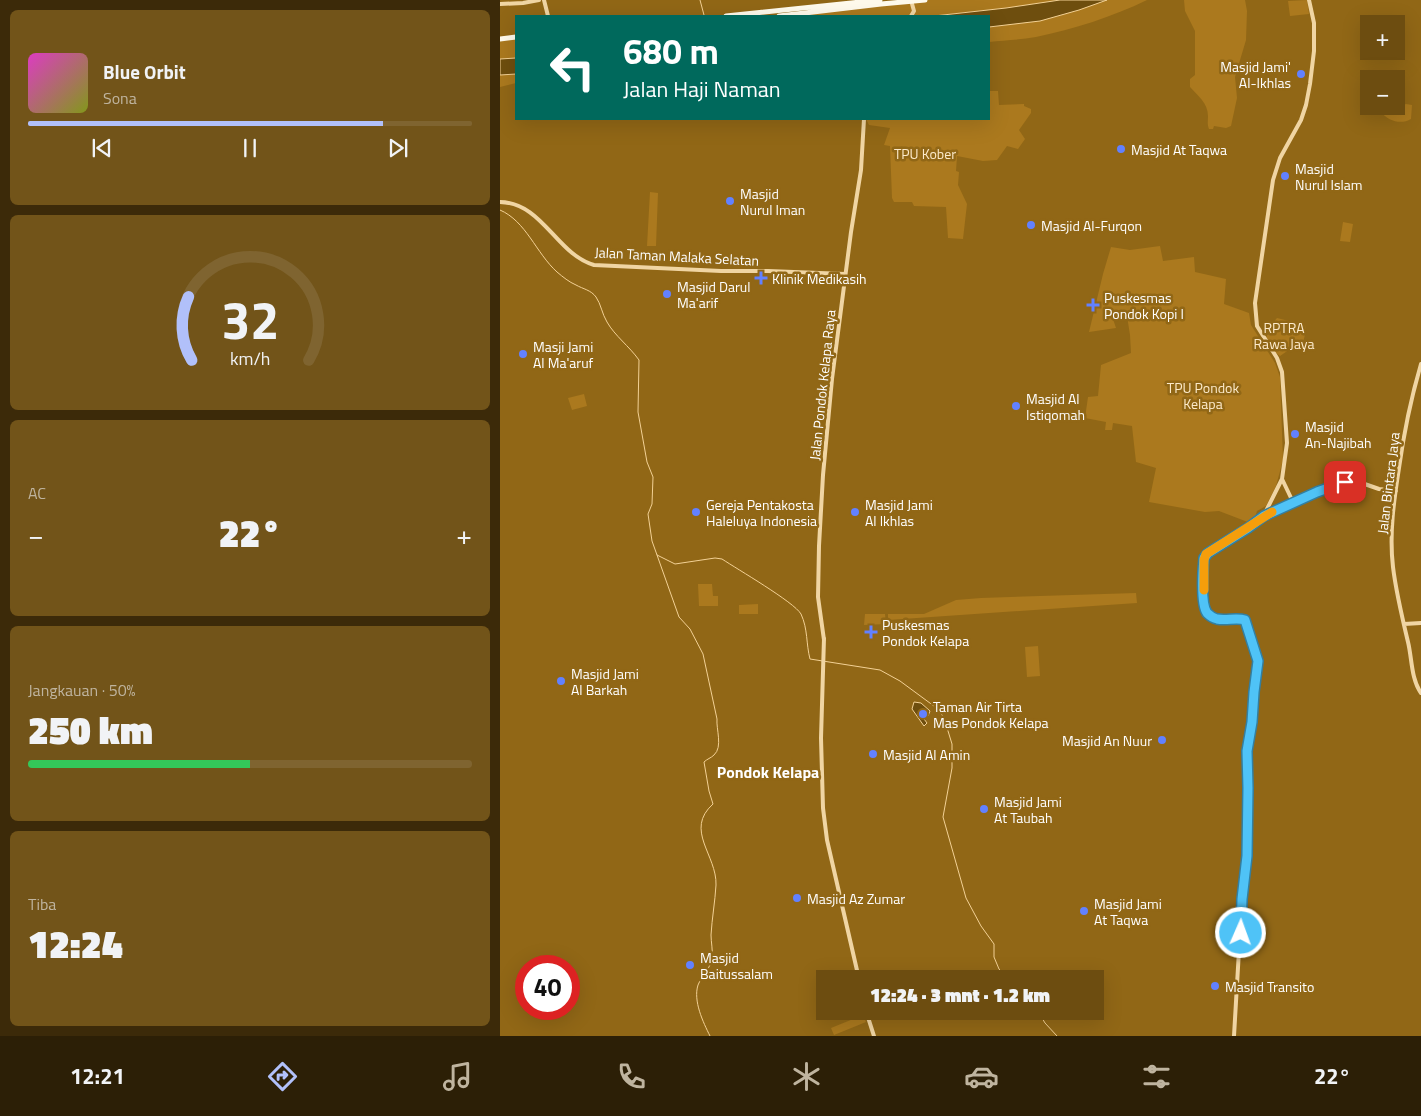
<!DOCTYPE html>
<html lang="id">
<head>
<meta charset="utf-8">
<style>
  :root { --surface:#6d4d10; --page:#725419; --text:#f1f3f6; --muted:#bfb49f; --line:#7f6430; --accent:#b1c0fa }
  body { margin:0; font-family:"Titillium Web",sans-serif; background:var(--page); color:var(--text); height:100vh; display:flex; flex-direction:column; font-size:19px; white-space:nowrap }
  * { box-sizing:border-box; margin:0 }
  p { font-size:16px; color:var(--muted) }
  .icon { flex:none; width:28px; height:28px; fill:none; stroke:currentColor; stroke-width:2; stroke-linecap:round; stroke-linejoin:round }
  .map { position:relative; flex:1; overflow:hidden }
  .drawer { display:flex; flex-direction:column; gap:10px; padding:10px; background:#3c2a09; width:500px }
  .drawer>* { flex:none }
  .top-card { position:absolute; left:15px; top:15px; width:475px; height:105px; border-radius:0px; box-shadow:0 5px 20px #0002; background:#00695c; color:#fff; overflow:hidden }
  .buttons { position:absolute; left:860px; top:15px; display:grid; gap:10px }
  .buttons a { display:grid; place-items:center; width:45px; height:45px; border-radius:0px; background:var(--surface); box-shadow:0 5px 20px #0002; font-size:25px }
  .speed { position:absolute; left:15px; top:955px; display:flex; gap:10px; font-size:25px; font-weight:700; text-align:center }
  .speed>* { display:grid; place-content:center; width:65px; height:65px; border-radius:50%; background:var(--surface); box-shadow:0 5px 20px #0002; line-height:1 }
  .speed .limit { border:8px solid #d22; background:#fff; color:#111 }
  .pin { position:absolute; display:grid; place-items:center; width:42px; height:42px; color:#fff; margin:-21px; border-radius:10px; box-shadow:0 2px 8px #0006 }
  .me { position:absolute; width:55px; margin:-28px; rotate:2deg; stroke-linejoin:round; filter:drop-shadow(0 0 4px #0008) }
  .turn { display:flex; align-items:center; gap:18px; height:105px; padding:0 25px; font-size:22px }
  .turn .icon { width:65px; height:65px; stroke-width:2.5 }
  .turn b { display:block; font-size:35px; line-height:42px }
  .big { font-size:38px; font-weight:800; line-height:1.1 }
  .drawer .card { flex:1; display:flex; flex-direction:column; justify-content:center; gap:8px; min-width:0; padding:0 18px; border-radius:8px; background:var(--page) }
  .drawer .dial { align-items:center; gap:0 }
  .dial svg { height:130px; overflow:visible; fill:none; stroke:var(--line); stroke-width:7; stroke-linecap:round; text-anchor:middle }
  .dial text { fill:var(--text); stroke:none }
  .song { display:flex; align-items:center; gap:15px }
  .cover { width:60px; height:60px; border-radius:8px; background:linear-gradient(135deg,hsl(310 70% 55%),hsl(70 70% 35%)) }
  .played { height:5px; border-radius:2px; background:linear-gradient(90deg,var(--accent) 80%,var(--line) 80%) }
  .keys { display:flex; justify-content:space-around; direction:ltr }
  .heat { display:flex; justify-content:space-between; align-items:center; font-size:28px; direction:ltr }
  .charge { height:8px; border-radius:4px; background:linear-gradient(90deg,#34c759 50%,var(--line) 0) }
  .trip { position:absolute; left:316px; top:970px; width:288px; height:50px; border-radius:0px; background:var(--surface); box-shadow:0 5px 20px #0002; font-weight:800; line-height:50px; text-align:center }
  .tab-bar { display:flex; height:80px; justify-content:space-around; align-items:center; background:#2c1f06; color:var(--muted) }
  .tab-bar .icon { width:35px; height:35px }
  .tab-bar .current { color:var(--accent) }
  .tab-bar b { font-size:22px; color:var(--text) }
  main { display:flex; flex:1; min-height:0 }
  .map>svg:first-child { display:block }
  .green { fill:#ab791e }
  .water { fill:#6e4e0e; stroke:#f3d195 }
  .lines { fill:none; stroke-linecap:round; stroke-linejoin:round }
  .stream { stroke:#f3d195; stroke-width:1 }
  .tertiary { stroke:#f0d5a3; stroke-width:4 }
  .primary { stroke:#fffaec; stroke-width:5 }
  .route-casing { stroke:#337fa1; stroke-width:12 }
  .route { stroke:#4fc3f7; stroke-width:9 }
  .slow { stroke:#f59e0b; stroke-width:9 }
  .poi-dot { fill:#6281ff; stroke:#916716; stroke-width:2 }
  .labels { text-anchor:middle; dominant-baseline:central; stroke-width:5; stroke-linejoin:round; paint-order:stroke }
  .poi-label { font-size:14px; fill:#fff; stroke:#916716; text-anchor:start }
  .park-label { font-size:14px; fill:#fceaca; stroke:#916716 }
  .street-label { font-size:14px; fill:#fff; stroke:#916716 }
  .quarter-label { font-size:16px; font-weight:bold; fill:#fff; stroke:#916716 }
</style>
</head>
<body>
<main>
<section class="drawer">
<div class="card">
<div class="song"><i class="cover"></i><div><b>Blue Orbit</b><p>Sona</p></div></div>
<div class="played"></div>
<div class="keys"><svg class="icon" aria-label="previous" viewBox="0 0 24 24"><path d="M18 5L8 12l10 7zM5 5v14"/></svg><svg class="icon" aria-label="pause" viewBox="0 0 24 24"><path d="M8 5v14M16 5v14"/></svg><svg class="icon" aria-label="next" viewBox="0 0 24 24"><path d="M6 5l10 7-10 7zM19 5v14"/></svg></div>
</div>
<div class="card dial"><svg viewBox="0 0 100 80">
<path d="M14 69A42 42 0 1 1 86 69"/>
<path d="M14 69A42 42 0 0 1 12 30" stroke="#b1c0fa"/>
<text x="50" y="56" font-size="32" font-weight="700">32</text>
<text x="50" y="72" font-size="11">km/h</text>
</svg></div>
<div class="card"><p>AC</p>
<div class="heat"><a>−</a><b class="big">22°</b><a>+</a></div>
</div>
<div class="card"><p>Jangkauan · 50%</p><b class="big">250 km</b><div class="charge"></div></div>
<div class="card"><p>Tiba</p><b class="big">12:24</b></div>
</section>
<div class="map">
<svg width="921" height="1036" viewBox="0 0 921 1036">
  <rect width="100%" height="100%" fill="#916716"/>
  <!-- green -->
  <path class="green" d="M425,0h222c-35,17 -73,29 -111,37 -16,3 -32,3 -47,5v-26h-210z
    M684,0h61l2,11 -1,29 -11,37 2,21 -6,28 -5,2 -12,-2 -1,3h-4c-2,-5 -1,-8 -1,-13 0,-13 -10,-20 -18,-29v-8l5,-4v-44l-10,-20z
    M807,0l2,14 -19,2 -2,-15z
    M16,37v46l-16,4v-48z
    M489,91h9l1,14 25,-1v2l7,3v4l-12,17 6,9 -7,10 -11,-3 -10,14 -14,1 -26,-5 -1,15 3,1 -1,13 9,19 -4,35 -15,-1 -2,-31 -32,-1 -2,-4h-18l-2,-4 -2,-52 -6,-1 6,-17 -21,-3 -3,-6h123z
    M906,104l6,1 -1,14c-10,6 -23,2 -30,-7l1,-5 1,-1 16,1z
    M150,192l8,1 -2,53h-9z
    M843,222l10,2 -3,18 -10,-1z
    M660,246l3,15 31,-4 1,15 31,7 -2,25 25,9 2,12 24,38 5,14 3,83 -7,26 -10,20 -9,5 -4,13 -34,-13 -14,1 -56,-10 7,-34 -20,-6 -4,-36 -19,-3 -1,7h-7l1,-8 -21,-4 3,-21 10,-1 3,-31 30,-12 -1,-18 -3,-19 -14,3 3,9 -27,4 14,-58 8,-27 19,3z
    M777,318l28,7 1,6 -4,15 -9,1 -13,9 -16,-13 7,-18z
    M84,394l3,12 -15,4 -4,-12z
    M198,584h14l1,12h5v10h-19z
    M636,593l1,10 -249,17v-6h36l32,-14 25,-2z
    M258,604v10h-19v-9z
    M365,614h20l1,10 -22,1z
    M538,646l2,30 -13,1 -2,-30z
    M363,1015l3,7 -32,13 -3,-7z"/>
  <!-- water -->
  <path class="water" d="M560,0h47l-28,10 -39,11 -51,6v-11h-55l72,-8z
    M16,58v16l-16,1v-16z
    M414,702l7,1 9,8 -2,5 -1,-1 -3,4 3,4 -3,3 -12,-17z"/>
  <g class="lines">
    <!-- stream -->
    <path class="stream" d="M200,0l4,15
      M0,210c26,11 36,43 57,62 6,5 12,10 19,13 7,4 15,5 20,12 5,7 6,17 11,25 8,14 22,24 32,38l-1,52 9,50 6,15 -1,27 -4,10 4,27 5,14 18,9 40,-6 7,1c15,10 72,43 79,55 7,15 5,30 9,45l70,11 20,11 38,28 6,9 8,26v24l-9,49 23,81 15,28 13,18v13l5,12 9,10
      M157,555l22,62 11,12 13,25 14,65c-1,10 6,28 -3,36 -3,3 -7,4 -10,7l5,29 4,13c-29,26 4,51 3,81 -1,17 -4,33 -5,50 0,7 2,15 1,23 -1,10 -10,17 -14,27 -5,16 5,37 12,51
      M538,1011l7,12 12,13"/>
    <!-- tertiary -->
    <path class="tertiary" d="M44,0l4,16
      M411,0l3,11 -3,5
      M0,4l23,-1 16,-3
      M0,202c43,1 56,52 94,63l127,6h47l77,3
      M921,364c-10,34 -17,68 -22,104 -5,32 -10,66 -6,99 3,25 9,50 15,75 4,16 3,37 13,51
      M782,479l11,23
      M764,515l18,-36 5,-36 -5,-71 -5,-14 -20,-32 -2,-23 18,-123 7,-22 21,-38 5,-15 4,-21 4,-33v-28l-5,-23
      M904,624l17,-1
      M324,638l-3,100 2,70 4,32 32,139
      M324,640l-6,-43 1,-51 4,-71 9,-96 19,-147 10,-62 3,-51
      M366,1011l8,25
      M734,1036l8,-137 5,-43 2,-68 -2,-37 5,-29 1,-30 5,-31 -13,-41c-9,-3 -18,1 -28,-1 -4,-1 -7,-3 -10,-6 -7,-10 -4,-43 -3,-55l4,-5 40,-25 16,-13 75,-32 17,-2 23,8 17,2"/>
    <!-- primary -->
    <path class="primary" d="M226,16l154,-16
      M279,16l102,-12 44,-4
      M0,39l16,-2"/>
  </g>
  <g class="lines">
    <defs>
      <path id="route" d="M741,933l1,-34 5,-43 1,-68 -1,-37 5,-29 2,-30 4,-31 -13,-41c-9,-3 -18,1 -28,-1 -4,-1 -7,-3 -10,-6 -7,-10 -4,-43 -3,-55l4,-5 40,-25 16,-12 53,-24 28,-10"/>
    </defs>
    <!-- route casing -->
    <use href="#route" class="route-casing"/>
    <!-- route -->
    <use href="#route" class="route"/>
    <!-- slow -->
    <path class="slow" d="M704,590v-30l2,-6 66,-42"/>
  </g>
  <!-- markers -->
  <g class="poi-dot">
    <circle cx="801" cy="74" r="5"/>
    <circle cx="621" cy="149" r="5"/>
    <circle cx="785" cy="176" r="5"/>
    <circle cx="230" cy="201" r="5"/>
    <circle cx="531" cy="225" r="5"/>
    <path d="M258.5 270.5h5v5h5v5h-5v5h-5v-5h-5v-5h5z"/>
    <circle cx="167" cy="294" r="5"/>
    <path d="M590.5 297.5h5v5h5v5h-5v5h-5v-5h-5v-5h5z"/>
    <circle cx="23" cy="354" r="5"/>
    <circle cx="516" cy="406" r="5"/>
    <circle cx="795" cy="434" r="5"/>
    <circle cx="196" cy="512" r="5"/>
    <circle cx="355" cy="512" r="5"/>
    <path d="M368.5 624.5h5v5h5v5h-5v5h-5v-5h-5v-5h5z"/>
    <circle cx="61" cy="681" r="5"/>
    <circle cx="423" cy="714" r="5"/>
    <circle cx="662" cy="740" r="5"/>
    <circle cx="373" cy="754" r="5"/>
    <circle cx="484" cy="809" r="5"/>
    <circle cx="297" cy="898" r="5"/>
    <circle cx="584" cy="911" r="5"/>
    <circle cx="190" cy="965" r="5"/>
    <circle cx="715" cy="986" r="5"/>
  </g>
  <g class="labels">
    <!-- poi labels -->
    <g class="poi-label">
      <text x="791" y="66" text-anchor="end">Masjid Jami'<tspan x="791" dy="16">Al-Ikhlas</tspan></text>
      <text x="631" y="149">Masjid At Taqwa</text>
      <text x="795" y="168">Masjid<tspan x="795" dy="16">Nurul Islam</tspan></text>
      <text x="240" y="193">Masjid<tspan x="240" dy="16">Nurul Iman</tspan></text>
      <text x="541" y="225">Masjid Al-Furqon</text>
      <text x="272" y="278">Klinik Medikasih</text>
      <text x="177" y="286">Masjid Darul<tspan x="177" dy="16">Ma'arif</tspan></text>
      <text x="604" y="297">Puskesmas<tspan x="604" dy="16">Pondok Kopi I</tspan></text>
      <text x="33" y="346">Masji Jami<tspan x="33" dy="16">Al Ma'aruf</tspan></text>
      <text x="526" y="398">Masjid Al<tspan x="526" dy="16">Istiqomah</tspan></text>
      <text x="805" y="426">Masjid<tspan x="805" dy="16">An-Najibah</tspan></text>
      <text x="206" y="504">Gereja Pentakosta<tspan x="206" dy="16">Haleluya Indonesia</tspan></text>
      <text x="365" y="504">Masjid Jami<tspan x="365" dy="16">Al Ikhlas</tspan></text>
      <text x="382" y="624">Puskesmas<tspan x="382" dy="16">Pondok Kelapa</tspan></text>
      <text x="71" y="673">Masjid Jami<tspan x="71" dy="16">Al Barkah</tspan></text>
      <text x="433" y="706">Taman Air Tirta<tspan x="433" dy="16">Mas Pondok Kelapa</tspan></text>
      <text x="652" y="740" text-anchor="end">Masjid An Nuur</text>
      <text x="383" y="754">Masjid Al Amin</text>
      <text x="494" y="801">Masjid Jami<tspan x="494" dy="16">At Taubah</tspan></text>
      <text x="307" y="898">Masjid Az Zumar</text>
      <text x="594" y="903">Masjid Jami<tspan x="594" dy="16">At Taqwa</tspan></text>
      <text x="200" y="957">Masjid<tspan x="200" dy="16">Baitussalam</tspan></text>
      <text x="725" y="986">Masjid Transito</text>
    </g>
    <!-- park labels -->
    <g class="park-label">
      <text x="425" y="153">TPU Kober</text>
      <text x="784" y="327">RPTRA<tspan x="784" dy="16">Rawa Jaya</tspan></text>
      <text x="703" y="387">TPU Pondok<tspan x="703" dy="16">Kelapa</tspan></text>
    </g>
    <!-- street labels -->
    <g class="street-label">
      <text transform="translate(177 256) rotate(3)">Jalan Taman Malaka Selatan</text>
      <text transform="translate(322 385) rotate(-84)">Jalan Pondok Kelapa Raya</text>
      <text transform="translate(888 483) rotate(-83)">Jalan Bintara Jaya</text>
    </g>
    <!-- quarter labels -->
    <g class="quarter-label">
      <text x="268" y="772">Pondok Kelapa</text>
    </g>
  </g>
</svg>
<div class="buttons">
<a>+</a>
<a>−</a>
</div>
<div class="speed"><div class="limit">40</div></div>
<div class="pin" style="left:845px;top:482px;background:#d93025"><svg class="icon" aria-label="arrive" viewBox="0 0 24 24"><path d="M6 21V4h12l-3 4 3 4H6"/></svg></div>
<svg class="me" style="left:741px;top:933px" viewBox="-20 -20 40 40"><circle r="17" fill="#4fc3f7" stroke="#fff" stroke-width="3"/><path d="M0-11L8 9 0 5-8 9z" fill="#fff"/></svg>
<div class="trip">12:24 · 3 mnt · 1.2 km</div>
<div class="top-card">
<div class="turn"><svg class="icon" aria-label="left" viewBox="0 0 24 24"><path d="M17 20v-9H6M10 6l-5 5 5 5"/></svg><div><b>680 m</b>Jalan Haji Naman</div></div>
</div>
</div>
</main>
<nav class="tab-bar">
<b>12:21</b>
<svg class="icon current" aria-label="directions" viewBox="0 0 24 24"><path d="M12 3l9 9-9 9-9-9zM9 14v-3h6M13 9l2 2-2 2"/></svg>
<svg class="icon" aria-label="music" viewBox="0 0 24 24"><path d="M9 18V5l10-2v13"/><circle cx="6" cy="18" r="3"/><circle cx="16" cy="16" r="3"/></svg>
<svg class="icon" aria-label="phone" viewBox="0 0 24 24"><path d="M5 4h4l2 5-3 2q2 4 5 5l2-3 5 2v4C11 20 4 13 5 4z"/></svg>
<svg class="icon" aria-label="climate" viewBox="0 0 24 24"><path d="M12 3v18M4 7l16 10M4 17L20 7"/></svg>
<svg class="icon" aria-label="car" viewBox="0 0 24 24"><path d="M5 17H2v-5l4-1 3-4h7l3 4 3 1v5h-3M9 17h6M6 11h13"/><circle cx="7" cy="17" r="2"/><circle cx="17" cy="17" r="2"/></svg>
<svg class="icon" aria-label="filters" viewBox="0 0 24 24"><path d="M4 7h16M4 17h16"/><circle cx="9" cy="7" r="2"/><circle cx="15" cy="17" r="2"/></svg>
<b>22°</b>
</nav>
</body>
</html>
